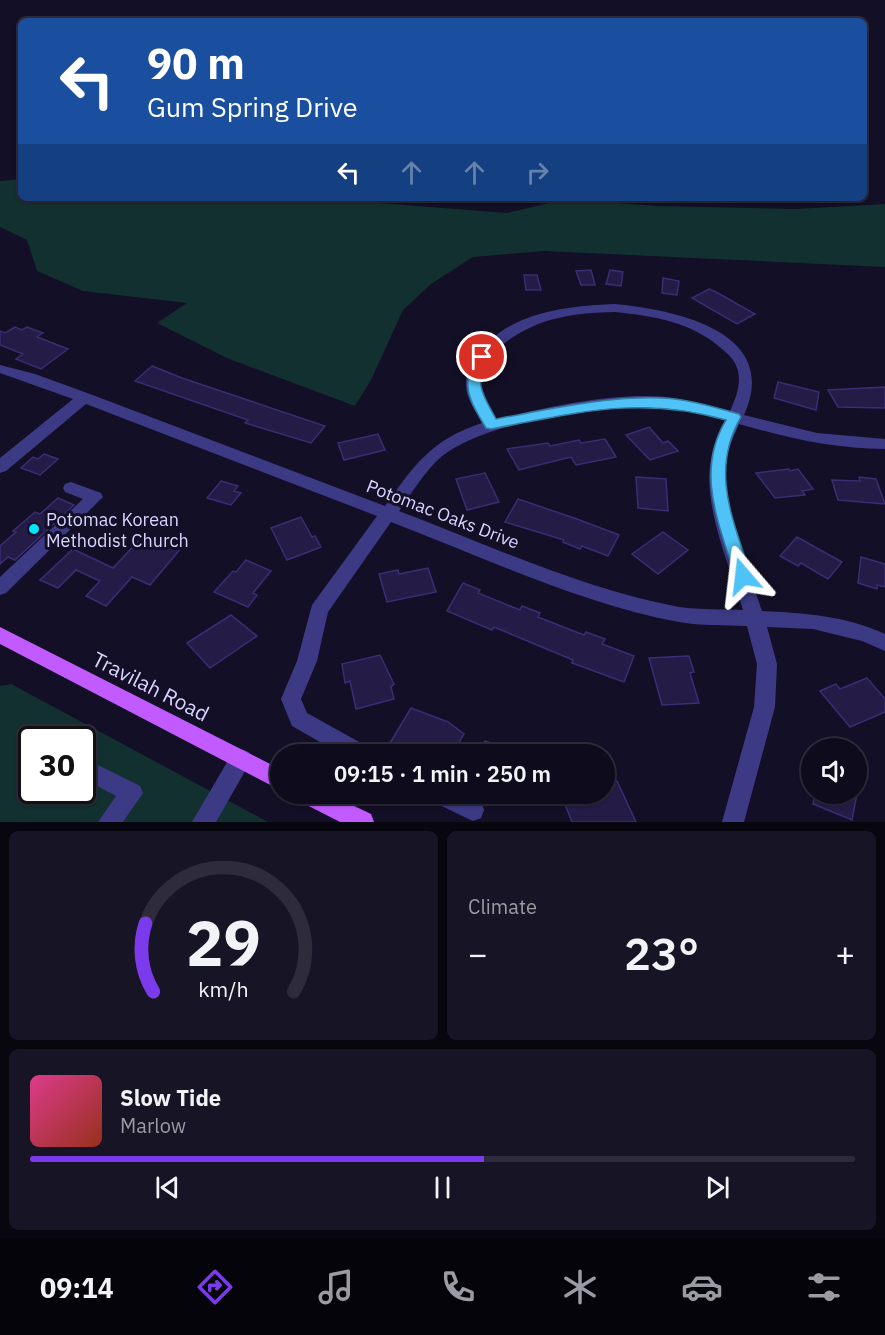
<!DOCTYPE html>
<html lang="en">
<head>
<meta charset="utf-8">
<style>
  :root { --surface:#0e0b1c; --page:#171425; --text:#f1f3f6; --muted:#9b9ba3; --line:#2e2b3b; --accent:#7c3aed }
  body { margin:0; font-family:"IBM Plex Sans",sans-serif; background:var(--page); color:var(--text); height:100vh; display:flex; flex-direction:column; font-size:22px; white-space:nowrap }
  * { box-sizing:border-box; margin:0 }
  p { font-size:20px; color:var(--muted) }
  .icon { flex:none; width:33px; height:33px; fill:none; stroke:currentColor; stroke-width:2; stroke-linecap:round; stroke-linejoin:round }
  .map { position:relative; height:822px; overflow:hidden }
  .sheet { display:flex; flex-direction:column; gap:9px; padding:9px; background:#08060f; flex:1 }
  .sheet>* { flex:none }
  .hud { position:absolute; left:18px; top:18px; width:849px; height:183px; border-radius:9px; box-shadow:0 2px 4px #0004,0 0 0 2px var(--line); background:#1a4fa0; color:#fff; overflow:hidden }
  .fabs { position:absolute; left:801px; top:738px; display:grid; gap:12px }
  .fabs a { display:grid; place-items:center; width:66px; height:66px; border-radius:50%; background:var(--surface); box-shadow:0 2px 4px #0004,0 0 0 2px var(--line); font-size:30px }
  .speed { position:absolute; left:18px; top:726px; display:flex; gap:12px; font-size:30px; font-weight:700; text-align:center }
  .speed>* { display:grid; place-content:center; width:78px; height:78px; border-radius:50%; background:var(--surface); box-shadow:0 2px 4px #0004,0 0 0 2px var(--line); line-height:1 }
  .speed .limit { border:3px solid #111; border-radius:9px; background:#fff; color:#111 }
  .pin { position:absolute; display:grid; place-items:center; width:51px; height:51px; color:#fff; margin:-26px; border:3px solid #fff; border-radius:50%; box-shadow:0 2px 6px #0007 }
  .me { position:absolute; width:66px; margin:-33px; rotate:343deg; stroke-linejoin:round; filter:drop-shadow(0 0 4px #0008) }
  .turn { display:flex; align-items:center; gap:21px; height:126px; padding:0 30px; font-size:27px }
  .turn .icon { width:78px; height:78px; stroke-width:2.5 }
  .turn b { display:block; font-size:42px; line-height:51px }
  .lanes { display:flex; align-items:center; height:57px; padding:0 30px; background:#0003; justify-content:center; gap:30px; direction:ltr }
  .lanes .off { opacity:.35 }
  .big { font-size:45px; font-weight:600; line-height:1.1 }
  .sheet .card { flex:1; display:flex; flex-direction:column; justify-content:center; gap:9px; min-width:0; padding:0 21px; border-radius:9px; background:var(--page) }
  .sheet .dial { align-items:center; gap:0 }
  .dial svg { height:156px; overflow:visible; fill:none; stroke:var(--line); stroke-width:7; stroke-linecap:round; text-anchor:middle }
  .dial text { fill:var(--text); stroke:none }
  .song { display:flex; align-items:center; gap:18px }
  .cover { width:72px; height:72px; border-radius:9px; background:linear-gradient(135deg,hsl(330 70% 55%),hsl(10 70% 35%)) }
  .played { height:6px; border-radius:3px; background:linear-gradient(90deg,var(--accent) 55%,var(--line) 55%) }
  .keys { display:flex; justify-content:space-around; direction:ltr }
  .heat { display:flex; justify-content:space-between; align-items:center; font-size:33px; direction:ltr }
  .sheet .tiles { flex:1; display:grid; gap:9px; grid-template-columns:1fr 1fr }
  .card:last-child { grid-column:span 2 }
  .trip { position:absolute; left:270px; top:744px; width:345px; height:60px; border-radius:30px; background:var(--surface); box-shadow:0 2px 4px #0004,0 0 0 2px var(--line); font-weight:600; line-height:60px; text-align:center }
  .tab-bar { display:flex; height:96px; justify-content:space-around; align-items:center; background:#06040b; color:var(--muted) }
  .tab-bar .icon { width:42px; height:42px }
  .tab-bar .on { color:var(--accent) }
  .tab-bar b { font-size:27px; color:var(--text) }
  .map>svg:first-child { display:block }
  .green { fill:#12302f; fill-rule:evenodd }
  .building { fill:#241b47; stroke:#3b2d73; stroke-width:1.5 }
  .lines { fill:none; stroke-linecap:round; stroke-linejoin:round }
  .minor { fill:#3d3a85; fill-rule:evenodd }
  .major { fill:#c25bff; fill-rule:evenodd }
  .route { fill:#4fc3f7; stroke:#337fa1; stroke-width:1.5 }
  .poi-dot { fill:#00e5ff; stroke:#130f26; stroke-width:2 }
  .labels { text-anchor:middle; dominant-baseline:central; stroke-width:6; stroke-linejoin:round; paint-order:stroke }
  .street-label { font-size:18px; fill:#d9d4ff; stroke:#130f26 }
  .poi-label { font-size:18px; fill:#d9d4ff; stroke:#130f26; text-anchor:start }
  .near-street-label { font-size:21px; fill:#d9d4ff; stroke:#130f26 }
</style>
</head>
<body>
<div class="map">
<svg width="885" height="822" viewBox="0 0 885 822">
  <rect width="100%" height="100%" fill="#130f26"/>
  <!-- green -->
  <path class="green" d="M21,179v19h295l191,15 59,-14 91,7 138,3 90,-5v63l-341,-16 -71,6 -42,27 -28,26 -32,70 -16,26 -126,-47 -72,-36 30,-20 -104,-12 -46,-20 -10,-31 -27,-13v-46z
    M11,684l257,138h-268v-136zM32,740h50v50h-50z"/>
  <!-- building -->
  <path class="building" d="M591,270l4,15h-14l-5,-14z
    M610,270l13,2 -2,14 -15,-2z
    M524,275h13l4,15h-15z
    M663,278l16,3 -2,14 -15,-2z
    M709,289l7,3 39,22 -18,10 -45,-26z
    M15,327l7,3 5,-3 16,6 -6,4 31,12 -27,20 -25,-10 7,-5 -23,-9v-14l5,2z
    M152,366l30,12 143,48 -14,17 -66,-20 3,-3 -113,-39z
    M778,382l41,10 -3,18 -42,-12z
    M885,387v21l-47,-1 -10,-17z
    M649,427l14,16 5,-2 10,10 -28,9 -24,-25z
    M378,434l7,16 -41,10 -6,-17z
    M605,439l11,18 -40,8 -5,-8 -52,13 -12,-21 41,-6 2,3 29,-6 2,3z
    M44,454l14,5 -18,16 -19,-7 12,-11 5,2z
    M789,469l1,2 8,-2 15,20 -11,2 3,4 -30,3 -19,-25z
    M485,473l14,29 -32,8 -11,-31z
    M636,477l30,2 2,32 -30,-3z
    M859,477l17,2 9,25 -47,-4 -6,-20 28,1z
    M221,481l17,5 -4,5 7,2 -10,12 -24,-7z
    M58,498l16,7 -59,55 -7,-3 -8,7v-18l16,-14 -3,-1 22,-19 5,2z
    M518,499l59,20 42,16 -11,21 -26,-10 -2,3 -17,-7 1,-2 -59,-18z
    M301,517l11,20 3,-1 6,11 -34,13 -16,-32z
    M663,532l25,18 -30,24 -26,-20z
    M143,536l16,11 12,-10 11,10 -32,38 -18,-8 -26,29 -20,-10 14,-15 -24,-11 -18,18 -18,-8 33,-31 40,19z
    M797,537l45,25 -14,17 -27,-16 -3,3 -18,-10z
    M861,557l24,7v23l-8,-2v4l-19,-6z
    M246,560l25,11 -18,22 4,2 -9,12 -34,-15 19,-21 3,1z
    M428,568l8,24 -49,10 -8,-28 19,-4 1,4z
    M463,583l17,7 -2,3 42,17 2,-4 18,7 -2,4 46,18 2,-3 19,7 -3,5 32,12 -10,26 -52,-19 1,-3 -79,-33 -2,3 -45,-19z
    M231,615l26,21 -47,32 -23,-25z
    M380,655l14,29 -3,3 3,12 -38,10 -6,-28 -5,2 -3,-19z
    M689,656l5,16 -4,1 9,30 -37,2 -13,-47z
    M867,678l18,21v13l-35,15 -30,-36 16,-7 4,5z
    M411,708l37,14 16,12 -12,20h-24l-13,-7 -3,5 -22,-9z
    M485,741l32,11v2h-39z
    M617,781l19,41h-64l-11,-28h43v-10z
    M815,794h42l-5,26 -39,-16z"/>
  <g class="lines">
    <!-- minor -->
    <path class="minor" d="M615,304c60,6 167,27 129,111l73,18 68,6v10c-51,0 -97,-11 -146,-25 -5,12 -12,25 -13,39 -4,50 21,102 36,148 42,2 84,5 123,23v17l-23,-10 -49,-12 -46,-2 10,37 -2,43 -31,115h-22l32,-115 3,-43 -10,-38c-22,-1 -46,0 -68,-4 -97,-18 -196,-65 -288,-100l-63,90 -11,49 -16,38 6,14 61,34 3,7h-30l-49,-28 -11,-27 16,-38 15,-56 65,-89 -291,-112 -80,67 -6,2v-15l73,-59 -73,-26v-8l35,9 55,20 295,112c30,-42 46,-66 97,-83 -6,-12 -16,-24 -16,-38 -1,-11 5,-21 11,-30 31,-43 89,-49 138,-51zM615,312c39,4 77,10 107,37 7,6 14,12 16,22 3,14 -2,27 -8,40 -21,-5 -42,-11 -63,-14 -51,-5 -122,10 -171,23 -6,-11 -15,-22 -16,-34 -1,-16 9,-30 21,-40 34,-28 71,-33 114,-34zM648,406l33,3 45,11c-6,13 -13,25 -15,39 -9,46 19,108 32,151 -21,-1 -43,0 -64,-3 -93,-17 -191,-62 -280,-96 13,-18 25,-39 42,-54 43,-35 153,-50 207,-51z
      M71,482l30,11 2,4 -97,96 -6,2v-18l83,-78 -18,-7 -2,-4 2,-4z
      M241,749l8,3 3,7 -36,63h-24l41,-70z
      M96,764l44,22 3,7 -20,29h-25l18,-26 -28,-15 -3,-7 3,-7z
      M428,794h34l19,8 3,8 -3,8 -8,3 -42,-20z"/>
    <!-- major -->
    <path class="major" d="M0,627l280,142v21l-280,-146z
      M296,794h33l42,20 3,8h-34l-41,-21z"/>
  </g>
  <!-- route -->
  <path class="route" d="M482,353l6,4c-14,28 -6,36 8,62 54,-10 110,-23 166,-21 26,1 52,9 77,16l2,3c-32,55 -7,104 10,159l-2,5h-12l-2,-5c-16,-52 -40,-105 -9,-156 -87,-25 -149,-7 -235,9l-5,-1c-16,-27 -27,-44 -9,-74z"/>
  <!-- markers -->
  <circle class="poi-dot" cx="34" cy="529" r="6"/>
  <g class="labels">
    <!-- street labels -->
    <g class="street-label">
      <text transform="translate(443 514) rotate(21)">Potomac Oaks Drive</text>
    </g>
    <!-- poi labels -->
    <g class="poi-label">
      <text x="46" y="519">Potomac Korean<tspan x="46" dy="21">Methodist Church</tspan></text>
    </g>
    <!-- near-street labels -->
    <g class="near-street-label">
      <text transform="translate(151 686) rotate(27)">Travilah Road</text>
    </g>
  </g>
</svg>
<div class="fabs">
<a><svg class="icon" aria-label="sound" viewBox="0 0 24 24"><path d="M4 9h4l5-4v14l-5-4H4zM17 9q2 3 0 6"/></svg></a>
</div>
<div class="speed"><div class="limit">30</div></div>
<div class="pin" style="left:482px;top:357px;background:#d93025"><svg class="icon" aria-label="arrive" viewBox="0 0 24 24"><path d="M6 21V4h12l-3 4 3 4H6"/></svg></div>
<svg class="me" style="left:743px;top:576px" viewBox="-20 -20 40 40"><path d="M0-17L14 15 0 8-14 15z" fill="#4fc3f7" stroke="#fff" stroke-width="4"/></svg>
<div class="trip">09:15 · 1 min · 250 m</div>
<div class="hud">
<div class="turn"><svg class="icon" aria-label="left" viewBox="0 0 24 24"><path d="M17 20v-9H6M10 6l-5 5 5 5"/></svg><div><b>90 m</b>Gum Spring Drive</div></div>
<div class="lanes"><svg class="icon" aria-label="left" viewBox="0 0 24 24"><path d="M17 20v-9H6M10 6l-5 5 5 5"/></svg><svg class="icon off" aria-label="ahead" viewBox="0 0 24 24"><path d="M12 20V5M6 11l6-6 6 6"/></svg><svg class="icon off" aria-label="ahead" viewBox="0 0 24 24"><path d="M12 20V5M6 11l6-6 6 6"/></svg><svg class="icon off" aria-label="right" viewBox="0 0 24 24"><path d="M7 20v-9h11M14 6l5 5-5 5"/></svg></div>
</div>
</div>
<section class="sheet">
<div class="tiles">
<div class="card dial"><svg viewBox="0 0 100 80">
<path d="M14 69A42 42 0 1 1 86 69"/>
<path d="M14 69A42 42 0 0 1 10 34" stroke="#7c3aed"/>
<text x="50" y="56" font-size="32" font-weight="700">29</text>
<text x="50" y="72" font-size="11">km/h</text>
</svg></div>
<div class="card"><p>Climate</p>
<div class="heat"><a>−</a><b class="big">23°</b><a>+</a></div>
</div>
<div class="card">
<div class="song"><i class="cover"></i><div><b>Slow Tide</b><p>Marlow</p></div></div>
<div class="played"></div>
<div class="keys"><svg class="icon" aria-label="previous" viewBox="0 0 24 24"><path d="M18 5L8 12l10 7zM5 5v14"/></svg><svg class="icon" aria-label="pause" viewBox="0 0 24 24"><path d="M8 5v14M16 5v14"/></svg><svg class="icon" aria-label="next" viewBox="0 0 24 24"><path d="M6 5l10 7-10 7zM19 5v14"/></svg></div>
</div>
</div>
</section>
<nav class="tab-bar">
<b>09:14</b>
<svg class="icon on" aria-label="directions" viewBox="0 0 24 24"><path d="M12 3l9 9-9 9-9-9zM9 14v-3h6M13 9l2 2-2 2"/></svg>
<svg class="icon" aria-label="music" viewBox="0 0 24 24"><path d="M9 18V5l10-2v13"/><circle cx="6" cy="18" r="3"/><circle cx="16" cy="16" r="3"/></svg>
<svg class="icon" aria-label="phone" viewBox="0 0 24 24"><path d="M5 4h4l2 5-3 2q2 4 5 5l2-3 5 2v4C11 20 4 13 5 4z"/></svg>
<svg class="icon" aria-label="climate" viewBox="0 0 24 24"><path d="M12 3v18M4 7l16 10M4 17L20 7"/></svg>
<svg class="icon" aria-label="car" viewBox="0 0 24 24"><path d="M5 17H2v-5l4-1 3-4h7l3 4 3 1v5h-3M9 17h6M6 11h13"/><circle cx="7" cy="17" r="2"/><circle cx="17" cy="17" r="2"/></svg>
<svg class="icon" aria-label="filters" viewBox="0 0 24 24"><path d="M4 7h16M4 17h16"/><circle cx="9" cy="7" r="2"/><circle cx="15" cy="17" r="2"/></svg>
</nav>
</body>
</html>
